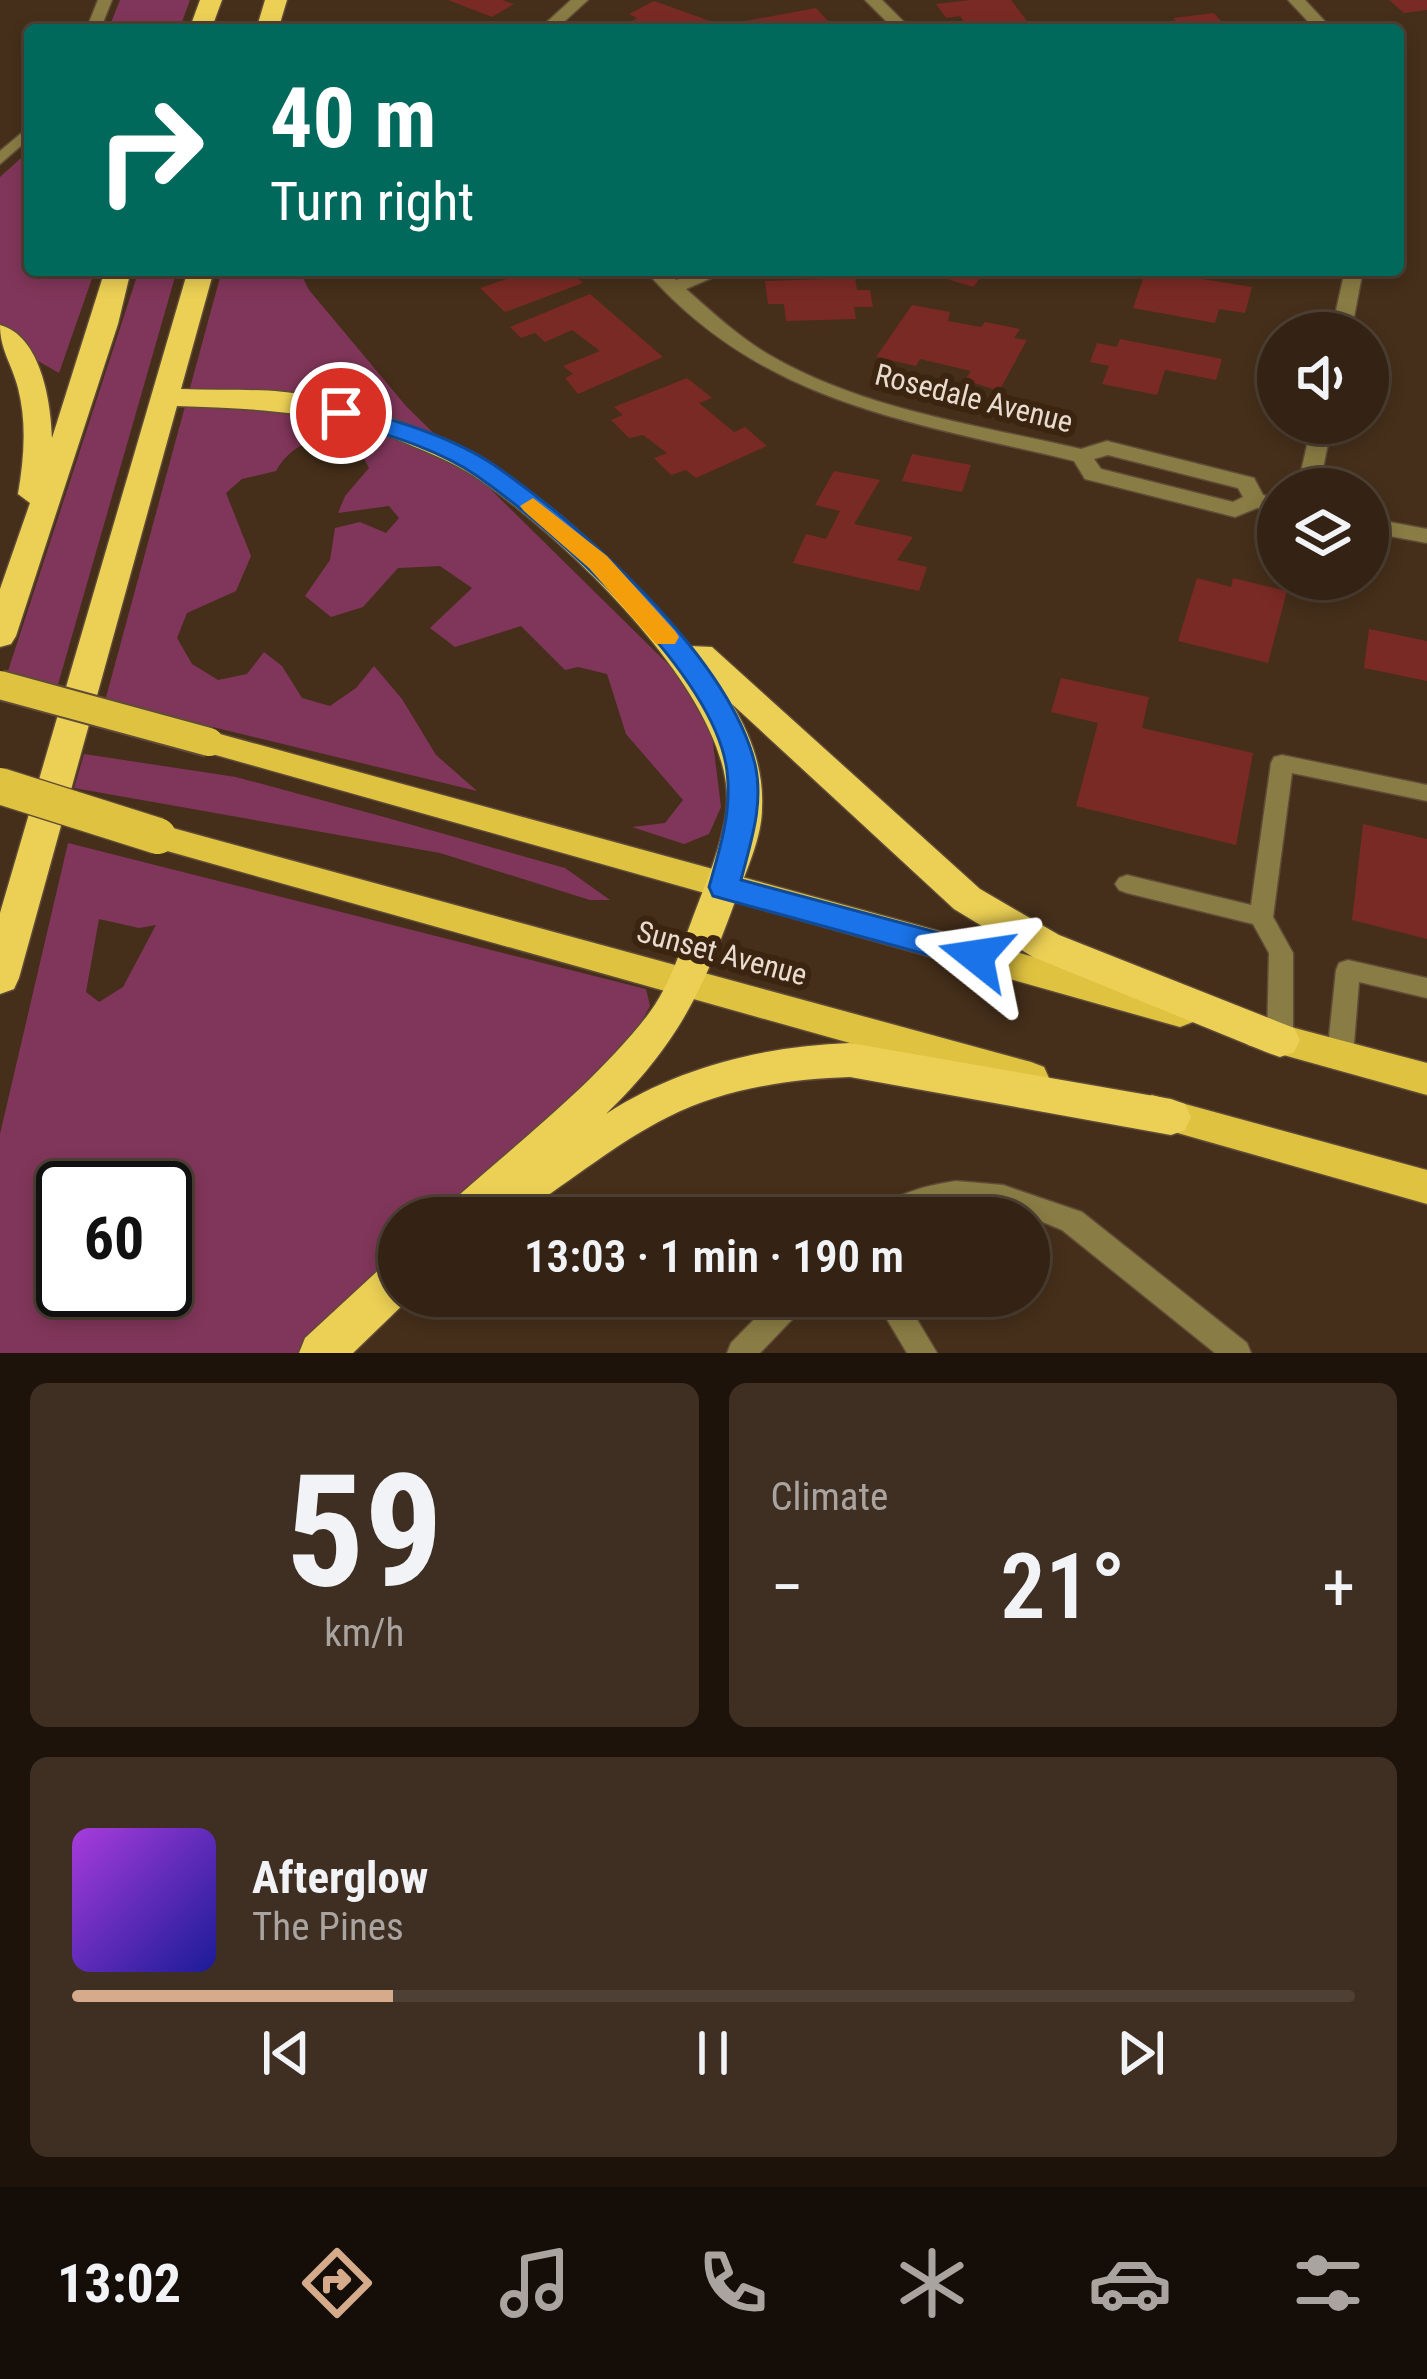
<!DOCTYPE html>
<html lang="en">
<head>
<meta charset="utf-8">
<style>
  :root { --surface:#342314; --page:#3f2f22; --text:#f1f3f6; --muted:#a9a4a0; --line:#4e4034; --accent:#d6ab8b }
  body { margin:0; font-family:"Roboto Condensed",sans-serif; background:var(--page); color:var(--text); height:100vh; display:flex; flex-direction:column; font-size:45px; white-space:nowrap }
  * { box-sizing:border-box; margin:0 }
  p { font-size:39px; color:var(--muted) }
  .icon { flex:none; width:66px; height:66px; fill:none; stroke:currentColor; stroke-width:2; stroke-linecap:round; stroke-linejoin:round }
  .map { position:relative; height:1353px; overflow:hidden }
  .sheet { display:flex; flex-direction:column; gap:30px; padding:30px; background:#1d130b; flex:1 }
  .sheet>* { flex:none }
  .top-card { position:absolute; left:24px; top:24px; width:1380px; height:252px; border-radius:12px; box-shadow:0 6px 18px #0003,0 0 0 3px var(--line); background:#00695c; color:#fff; overflow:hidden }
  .buttons { position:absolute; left:1257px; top:312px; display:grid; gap:24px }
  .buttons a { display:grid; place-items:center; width:132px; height:132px; border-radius:50%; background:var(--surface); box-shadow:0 6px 18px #0003,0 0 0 3px var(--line); font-size:60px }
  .speed { position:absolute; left:36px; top:1161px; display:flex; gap:24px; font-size:60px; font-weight:700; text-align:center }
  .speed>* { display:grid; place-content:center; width:156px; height:156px; border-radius:50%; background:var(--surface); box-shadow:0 6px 18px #0003,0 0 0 3px var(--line); line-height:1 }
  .speed .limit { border:6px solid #111; border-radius:18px; background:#fff; color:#111 }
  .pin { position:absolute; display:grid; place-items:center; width:102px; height:102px; color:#fff; margin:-51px; border:6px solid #fff; border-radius:50%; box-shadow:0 3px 12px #0007 }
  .me { position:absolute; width:132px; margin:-66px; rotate:285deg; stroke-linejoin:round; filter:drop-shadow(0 0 9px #0008) }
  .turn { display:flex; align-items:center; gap:42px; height:252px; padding:0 48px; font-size:54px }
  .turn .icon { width:156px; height:156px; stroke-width:2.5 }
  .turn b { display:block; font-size:84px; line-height:102px }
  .big { font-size:90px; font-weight:600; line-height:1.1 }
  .sheet .tile { flex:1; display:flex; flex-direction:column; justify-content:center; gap:18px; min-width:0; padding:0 42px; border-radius:18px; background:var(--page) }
  .sheet .dial { align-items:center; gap:0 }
  .dial b { font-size:156px; line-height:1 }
  .song { display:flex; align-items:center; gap:36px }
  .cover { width:144px; height:144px; border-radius:18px; background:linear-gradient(135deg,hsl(280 70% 55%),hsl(240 70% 35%)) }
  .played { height:12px; border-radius:6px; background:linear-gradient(90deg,var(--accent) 25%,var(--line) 25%) }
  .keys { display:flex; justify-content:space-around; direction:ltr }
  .heat { display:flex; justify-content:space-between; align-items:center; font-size:66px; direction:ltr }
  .sheet .tiles { flex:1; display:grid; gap:30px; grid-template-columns:1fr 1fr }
  .tile:last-child { grid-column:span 2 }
  .trip { position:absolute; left:378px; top:1197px; width:672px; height:120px; border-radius:60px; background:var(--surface); box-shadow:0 6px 18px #0003,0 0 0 3px var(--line); font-weight:600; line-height:120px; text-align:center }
  .tab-bar { display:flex; height:192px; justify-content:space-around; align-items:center; background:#150e08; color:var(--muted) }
  .tab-bar .icon { width:84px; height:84px }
  .tab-bar .on { color:var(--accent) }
  .tab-bar b { font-size:54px; color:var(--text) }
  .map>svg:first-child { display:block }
  .green { fill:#80365a; fill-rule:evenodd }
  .building { fill:#7a2a24 }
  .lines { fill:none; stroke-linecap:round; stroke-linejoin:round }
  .service-casing { stroke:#5f4b37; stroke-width:3 }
  .minor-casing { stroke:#5f4b37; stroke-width:3 }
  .primary-casing { stroke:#5f4b37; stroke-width:3 }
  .trunk-casing { stroke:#5f4b37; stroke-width:3 }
  .service { fill:#897c44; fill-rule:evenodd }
  .minor { fill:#897c44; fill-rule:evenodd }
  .primary { fill:#dfc23f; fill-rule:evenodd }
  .trunk { fill:#ecd055; fill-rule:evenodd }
  .primary-bridge-far1-casing { stroke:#5f4b37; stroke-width:32; stroke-linecap:butt }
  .primary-bridge-casing { stroke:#5f4b37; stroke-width:39; stroke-linecap:butt }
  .primary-bridge-far1 { stroke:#dfc23f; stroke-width:28 }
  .primary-bridge { stroke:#dfc23f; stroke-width:36 }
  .route { fill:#1a73e8; stroke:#114b97; stroke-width:3 }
  .slow { fill:#f59e0b }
  .labels { text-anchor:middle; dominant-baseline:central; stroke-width:12; stroke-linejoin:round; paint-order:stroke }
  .street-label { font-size:30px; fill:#eadbcf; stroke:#3b2510 }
</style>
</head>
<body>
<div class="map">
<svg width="1427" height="1353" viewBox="0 0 1427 1353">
  <rect width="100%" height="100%" fill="#452f1a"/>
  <!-- green -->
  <path class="green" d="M120,0h70l-11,30h-71z
    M30,150v120h65l-36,103 -59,-34v-162z
    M139,270h38l-120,418 -51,-11z
    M222,270h77l10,20 97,116 269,265 37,64 9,72 -12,27 -25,10 -52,-17 33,-4 18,-23 -57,-66 -19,-60 -29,-7 -13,3 -44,-44 -66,21 -25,-19 42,-40 -32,-22 -42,2 -35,39 -32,10 -26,-21 25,-36 5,-32 25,-6 26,11 13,-15 -10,-12 -51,7 7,-17 24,-28 -10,-19 -22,-17c-26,8 -47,14 -61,39l-34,8 -16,14 25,63 -15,35 -49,22 -10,25 15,26 26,16 29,-6 17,-22 18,14 20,32 28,8 26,-18 18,-22 28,33 34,56 41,36 -372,-90z
    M84,754l152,23 148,40 181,51 45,32h-20l-150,-47 -366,-65z
    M68,843l578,146 4,17 -35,63 -167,149h-49v49l-87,86h-312v-219zM99,919l40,9 17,-3 -33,62 -24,15 -13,-10zM63,1188h102v102h-102z"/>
  <!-- building -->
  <path class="building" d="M448,0h54l12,4 -22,13z
    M971,0h40l23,30h-64l-10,-14 -14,2 -10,-14z
    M1389,0h38v10l-23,3z
    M654,1l56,20 -15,9h-80l22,-12 -8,-4z
    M816,8l12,13 -11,2 6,7h-69l-9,-9z
    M1214,13l15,17h-45l-11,-12z
    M402,24h79l-1,6h-80z
    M509,270h59l15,13 -78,29 -25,-24 35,-12z
    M918,270h69l-14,17z
    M1146,270l106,17 -7,26 -26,-4 -4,14 -82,-15z
    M855,278l2,12h13l3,17h-19l2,12 -70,2 -2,-17h-16l-3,-23z
    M590,294l73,63 -85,37 -13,-16 8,-4 -10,-8 37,-15 -28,-21 -27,12 -10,-9 -14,5 -11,-11z
    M912,305l38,7 -2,9 33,6 4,-5 35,7 -6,9 13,2 -28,51 -34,-11 6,-9 -51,-12 -4,7 -40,-9z
    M1120,339l102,20 -6,21 -51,-10 -8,25 -55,-11 7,-18 -19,-4 7,-19 20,4z
    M687,378l25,20 -13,5 35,29 11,-5 22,19 -71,32 -10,-8 -15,5 -17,-17 13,-5 -24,-18 -14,3 -18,-18 12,-5 -9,-8z
    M912,454l59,11 -9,27 -60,-11z
    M834,471l46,9 -26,44 59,13 -16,23 30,7 -8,24 -126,-28 13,-29 20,5 14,-28 -25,-6z
    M1197,578l34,9 2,-9 54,13 -19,72 -90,-22z
    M1369,629l58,12v40l-63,-13z
    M1061,678l88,19 -7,31 111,25 -17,92 -160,-39 22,-83 -47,-11z
    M1363,824l64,15v100l-75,-19z"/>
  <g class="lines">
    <defs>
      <path id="service" d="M98,0h14l-12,30h-14z
        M30,126v12l-30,26v-13z
        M1282,755l145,30v16l-135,-28 -19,144 20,36v87l-4,7 -9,4 -9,-4 -4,-7 2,-87 -16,-29 -126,-31 -8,-3 -4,-6 4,-6 8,-3 124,30 20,-142 3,-6z
        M1348,960l79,18v20l-68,-16 -6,74 -4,8 -9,3 -9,-3 -4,-8 9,-86 3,-7z
        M956,1181l47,4 79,27 165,131 4,10h-36l-153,-123 -36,-15 -47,-9 -46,3 -20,9h-38c13,-25 55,-33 81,-37z
        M777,1296h33l-4,9 -46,48h-33l4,-10z
        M873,1296h30l34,57h-30z"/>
      <path id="minor" d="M571,0h17l-33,30h-17z
        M865,0h17l30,30h-17z
        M1288,0h17l28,30h-17z
        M645,270h20l11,10 27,-10h27l-44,19c27,24 55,50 87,68 93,53 205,68 308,92l26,-8 147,37 9,17 15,4v14l-21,-5 -22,9 -142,-36 -8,-2 -11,-18c-162,-39 -313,-57 -429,-191zM1108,455l130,33 5,9 -10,5 -132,-33 -7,-10z
        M1345,270h18l-12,63h-20z
        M1312,423h20l-13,66h-22z
        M1368,518l59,11v14l-59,-11z"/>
      <path id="primary" d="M209,731l971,266 13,5 5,10 -5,10 -13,5 -982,-277 -5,-8 5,-8z
        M158,824l873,238 13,5 5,11 -5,11 -13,5 -885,-249 -4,-9 4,-9z
        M1261,1019l166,44v32l-179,-50 -5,-11 5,-11z
        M1152,1095l275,75v34l-288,-82 -5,-11 5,-11z"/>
      <path id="trunk" d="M200,0h22l-11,30h-22z
        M265,0h22l-9,30h-22z
        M105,270h26l-13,54 -102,312 -5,8 -11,3v-58l30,-86 -12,-9c6,-35 9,-71 0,-106 -6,-24 -18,-38 -18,-63 41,11 51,77 52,113z
        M188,270h26l-33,119c41,2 88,-2 128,7 174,35 268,122 381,250l22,1 268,242 79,46 235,93 6,12 -6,12 -14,5 -14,-5 -233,-95 -79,-48 -222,-205c19,31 32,67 30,104 0,29 -15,61 -25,88 -34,94 -58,147 -131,218 72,-47 159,-68 244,-71l321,56 14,5 6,13 -6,13 -14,5 -321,-58c-62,2 -127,12 -182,40 -50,25 -96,63 -142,93l-15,6 -11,-4 -6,6h-51l6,-14c67,-60 142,-117 198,-188 24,-31 35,-71 49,-107 12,-31 25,-63 30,-95 17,-111 -167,-281 -252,-338 -20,-13 -44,-23 -66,-32 -76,-33 -150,-35 -231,-38l-158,572 -5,11 -14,5v-81z
        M399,1259v37h13l-59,57h-54l6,-15 79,-73z"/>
    </defs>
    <!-- service casing -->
    <use href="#service" class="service-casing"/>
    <!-- minor casing -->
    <use href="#minor" class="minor-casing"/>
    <!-- primary casing -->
    <use href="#primary" class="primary-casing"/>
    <!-- trunk casing -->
    <use href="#trunk" class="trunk-casing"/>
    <!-- service -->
    <use href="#service" class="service"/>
    <!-- minor -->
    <use href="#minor" class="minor"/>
    <!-- primary -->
    <use href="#primary" class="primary"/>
    <!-- trunk -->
    <use href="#trunk" class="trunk"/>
    <defs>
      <path id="primary-bridge-far1" d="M0,685l209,57"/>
      <path id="primary-bridge" d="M0,786l158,50"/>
    </defs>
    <!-- primary-bridge-far1 casing -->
    <use href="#primary-bridge-far1" class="primary-bridge-far1-casing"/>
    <!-- primary-bridge casing -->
    <use href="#primary-bridge" class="primary-bridge-casing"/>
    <!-- primary-bridge-far1 -->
    <use href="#primary-bridge-far1" class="primary-bridge-far1"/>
    <!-- primary-bridge -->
    <use href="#primary-bridge" class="primary-bridge"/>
  </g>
  <!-- route -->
  <path class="route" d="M341,406c51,13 110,30 153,59 89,61 235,193 261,299 9,40 -4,77 -14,116l247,66 4,10 -4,9 -12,3 -263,-72 -4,-9c11,-39 23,-75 18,-116 -12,-97 -171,-240 -250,-295 -42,-29 -96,-43 -144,-58v-10z"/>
  <!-- slow -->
  <path class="slow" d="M533,498l74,58 68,75 4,6 -4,7h-19l-67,-76 -65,-57 -4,-5z"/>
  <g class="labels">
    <!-- street labels -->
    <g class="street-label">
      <text transform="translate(974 398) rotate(14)">Rosedale Avenue</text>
      <text transform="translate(722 953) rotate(15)">Sunset Avenue</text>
    </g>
  </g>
</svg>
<div class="buttons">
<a><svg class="icon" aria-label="sound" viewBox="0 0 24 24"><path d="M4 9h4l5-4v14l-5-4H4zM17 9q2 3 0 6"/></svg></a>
<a><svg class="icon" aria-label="layers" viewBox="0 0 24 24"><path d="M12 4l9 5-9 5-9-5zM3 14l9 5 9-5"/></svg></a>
</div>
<div class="speed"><div class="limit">60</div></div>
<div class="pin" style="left:341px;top:413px;background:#d93025"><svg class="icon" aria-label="arrive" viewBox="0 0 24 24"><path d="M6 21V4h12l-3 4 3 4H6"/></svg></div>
<svg class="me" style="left:976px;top:956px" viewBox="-20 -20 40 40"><path d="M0-17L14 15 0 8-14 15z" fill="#1a73e8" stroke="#fff" stroke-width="4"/></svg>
<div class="trip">13:03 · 1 min · 190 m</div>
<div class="top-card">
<div class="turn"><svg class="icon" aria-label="right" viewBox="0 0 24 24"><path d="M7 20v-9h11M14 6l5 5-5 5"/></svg><div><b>40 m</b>Turn right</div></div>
</div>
</div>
<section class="sheet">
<div class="tiles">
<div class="tile dial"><b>59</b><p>km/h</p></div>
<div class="tile"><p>Climate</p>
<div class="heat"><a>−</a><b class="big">21°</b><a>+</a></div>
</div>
<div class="tile">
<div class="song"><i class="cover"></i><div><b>Afterglow</b><p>The Pines</p></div></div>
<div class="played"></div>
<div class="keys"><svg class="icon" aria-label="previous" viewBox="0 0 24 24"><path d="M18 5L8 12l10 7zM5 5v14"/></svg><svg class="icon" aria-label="pause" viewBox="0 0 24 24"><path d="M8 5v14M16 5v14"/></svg><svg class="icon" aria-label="next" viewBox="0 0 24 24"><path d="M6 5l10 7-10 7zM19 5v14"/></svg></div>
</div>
</div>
</section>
<nav class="tab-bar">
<b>13:02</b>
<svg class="icon on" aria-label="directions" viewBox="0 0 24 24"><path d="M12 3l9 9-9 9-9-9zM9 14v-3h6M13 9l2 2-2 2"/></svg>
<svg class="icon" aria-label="music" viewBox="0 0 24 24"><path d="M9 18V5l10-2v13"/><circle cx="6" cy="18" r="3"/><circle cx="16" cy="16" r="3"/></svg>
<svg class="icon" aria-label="phone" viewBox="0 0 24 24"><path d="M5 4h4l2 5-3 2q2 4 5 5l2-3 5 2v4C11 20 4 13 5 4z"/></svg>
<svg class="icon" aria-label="climate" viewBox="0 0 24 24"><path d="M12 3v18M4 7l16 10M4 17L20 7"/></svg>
<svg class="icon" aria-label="car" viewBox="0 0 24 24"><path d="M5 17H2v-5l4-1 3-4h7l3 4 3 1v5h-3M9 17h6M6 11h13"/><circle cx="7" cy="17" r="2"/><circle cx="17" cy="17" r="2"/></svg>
<svg class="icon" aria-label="filters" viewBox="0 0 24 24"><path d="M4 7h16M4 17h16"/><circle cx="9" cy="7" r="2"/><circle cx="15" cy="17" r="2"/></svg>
</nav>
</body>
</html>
